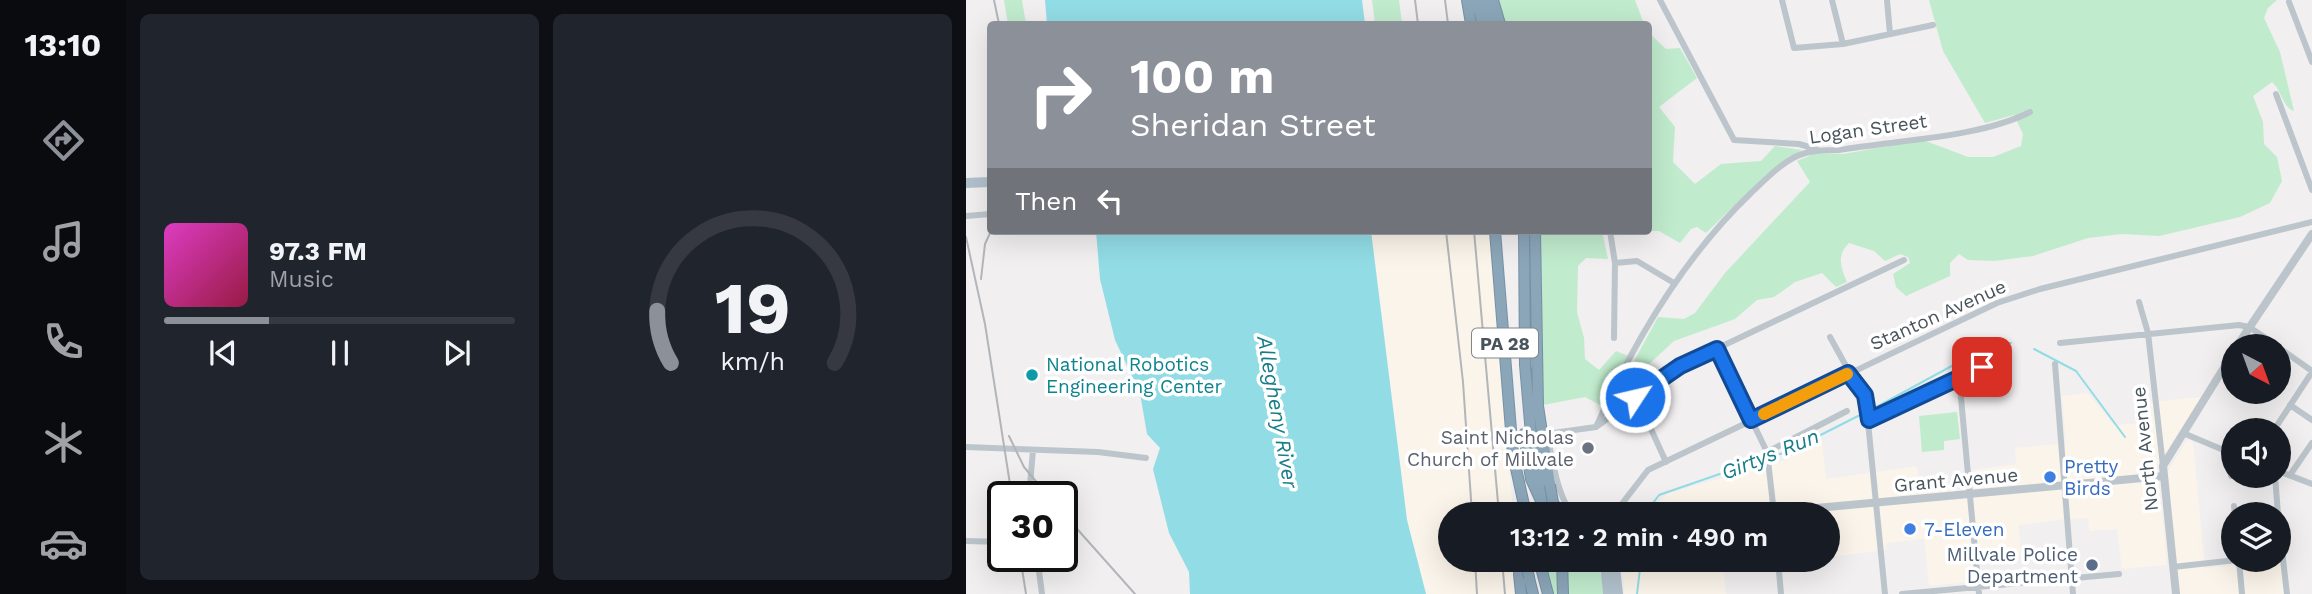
<!DOCTYPE html>
<html lang="en">
<head>
<meta charset="utf-8">
<style>
  :root { --surface:#171b24; --page:#20242c; --text:#f1f3f6; --muted:#9ea1a6; --line:#363941; --accent:#8c9099 }
  body { margin:0; font-family:"Work Sans",sans-serif; background:var(--page); color:var(--text); height:100vh; display:flex; flex-direction:column; font-size:26px; white-space:nowrap }
  * { box-sizing:border-box; margin:0 }
  p { font-size:23px; color:var(--muted) }
  .icon { flex:none; width:38px; height:38px; fill:none; stroke:currentColor; stroke-width:2; stroke-linecap:round; stroke-linejoin:round }
  .map { position:relative; flex:1; overflow:hidden }
  .side { display:flex; flex-direction:column; gap:14px; padding:14px; background:#0d0f14; width:840px }
  .side>* { flex:none }
  .hud { position:absolute; left:21px; top:21px; width:665px; height:214px; border-radius:7px; box-shadow:0 7px 28px #0002; background:#8c9099; color:#fff; overflow:hidden }
  .needle { width:46px; rotate:139deg }
  .controls { position:absolute; left:1255px; top:334px; display:grid; gap:14px }
  .controls a { display:grid; place-items:center; width:70px; height:70px; border-radius:50%; background:var(--surface); box-shadow:0 7px 28px #0002; font-size:35px }
  .speed { position:absolute; left:21px; top:481px; display:flex; gap:14px; font-size:35px; font-weight:700; text-align:center }
  .speed>* { display:grid; place-content:center; width:91px; height:91px; border-radius:50%; background:var(--surface); box-shadow:0 7px 28px #0002; line-height:1 }
  .speed .limit { border:4px solid #111; border-radius:10px; background:#fff; color:#111 }
  .pin { position:absolute; display:grid; place-items:center; width:60px; height:60px; color:#fff; margin:-30px; border-radius:14px; box-shadow:0 4px 10px #0006 }
  .me { position:absolute; width:77px; margin:-38px; rotate:55deg; stroke-linejoin:round; filter:drop-shadow(0 0 5px #0008) }
  .turn { display:flex; align-items:center; gap:24px; height:147px; padding:0 28px; font-size:32px }
  .turn .icon { width:91px; height:91px; stroke-width:2.5 }
  .turn b { display:block; font-size:49px; line-height:60px }
  .then { display:flex; align-items:center; height:66px; padding:0 28px; background:#0003; gap:14px; font-size:26px }
  .side .tile { flex:1; display:flex; flex-direction:column; justify-content:center; gap:10px; min-width:0; padding:0 24px; border-radius:10px; background:var(--page) }
  .side .dial { align-items:center; gap:0 }
  .dial svg { height:182px; overflow:visible; fill:none; stroke:var(--line); stroke-width:7; stroke-linecap:round; text-anchor:middle }
  .dial text { fill:var(--text); stroke:none }
  .song { display:flex; align-items:center; gap:21px }
  .cover { width:84px; height:84px; border-radius:10px; background:linear-gradient(135deg,hsl(310 70% 55%),hsl(340 70% 35%)) }
  .played { height:7px; border-radius:4px; background:linear-gradient(90deg,var(--accent) 30%,var(--line) 30%) }
  .keys { display:flex; justify-content:space-around; direction:ltr }
  .side .tiles { flex:1; display:grid; gap:14px; grid-template-columns:repeat(2,1fr) }
  .trip { position:absolute; left:472px; top:502px; width:402px; height:70px; border-radius:35px; background:var(--surface); box-shadow:0 7px 28px #0002; font-weight:600; line-height:70px; text-align:center }
  main { display:flex; flex:1; min-height:0 }
  .tab-bar { display:flex; flex-direction:column; width:126px; justify-content:space-around; align-items:center; background:#090b0e; color:var(--muted) }
  .tab-bar .icon { width:49px; height:49px }
  .tab-bar .active { color:var(--accent) }
  .tab-bar b { font-size:32px; color:var(--text) }
  .map>svg:first-child { display:block }
  .commercial { fill:#faf4ea }
  .green { fill:#c1ebcd }
  .water { fill:#92dce5 }
  .lines { fill:none; stroke-linecap:round; stroke-linejoin:round }
  .stream { stroke:#92dce5; stroke-width:2 }
  .motorway-casing { stroke:#7691a5; stroke-width:12 }
  .minor { stroke:#bcc5cb; stroke-width:6 }
  .tertiary { stroke:#bcc5cb; stroke-width:8 }
  .primary { stroke:#b1c1cb; stroke-width:10 }
  .motorway { stroke:#8ba6b9; stroke-width:10 }
  .rail { stroke:#b2b5b9; stroke-width:2 }
  .motorway-bridge-casing { stroke:#7691a5; stroke-width:12; stroke-linecap:butt }
  .motorway-bridge { stroke:#8ba6b9; stroke-width:10 }
  .route-casing { stroke:#114b97; stroke-width:18 }
  .route { stroke:#1a73e8; stroke-width:12 }
  .slow { stroke:#f59e0b; stroke-width:12 }
  .culture-dot { fill:#0f9aa8; stroke:#fff; stroke-width:2.5 }
  .worship-dot { fill:#6b7280; stroke:#fff; stroke-width:2.5 }
  .shop-dot { fill:#3f7fe0; stroke:#fff; stroke-width:2.5 }
  .service-dot { fill:#5c6f8a; stroke:#fff; stroke-width:2.5 }
  .labels { text-anchor:middle; dominant-baseline:central; stroke-width:7; stroke-linejoin:round; paint-order:stroke }
  .shield { fill:#fff; stroke:#7f878c; stroke-width:2 }
  .shield-label { font-size:18px; font-weight:bold; fill:#48545b }
  .street-label { font-size:19px; fill:#48545b; stroke:#fff }
  .culture-label { font-size:19px; fill:#0d838f; stroke:#fff; text-anchor:start }
  .worship-label { font-size:19px; fill:#5b616d; stroke:#fff; text-anchor:end }
  .shop-label { font-size:19px; fill:#366cbe; stroke:#fff; text-anchor:start }
  .service-label { font-size:19px; fill:#4e5e75; stroke:#fff; text-anchor:end }
  .water-label { font-size:21px; font-style:italic; fill:#177d89; stroke:#fff }
</style>
</head>
<body>
<main>
<nav class="tab-bar">
<b>13:10</b>
<svg class="icon active" aria-label="directions" viewBox="0 0 24 24"><path d="M12 3l9 9-9 9-9-9zM9 14v-3h6M13 9l2 2-2 2"/></svg>
<svg class="icon" aria-label="music" viewBox="0 0 24 24"><path d="M9 18V5l10-2v13"/><circle cx="6" cy="18" r="3"/><circle cx="16" cy="16" r="3"/></svg>
<svg class="icon" aria-label="phone" viewBox="0 0 24 24"><path d="M5 4h4l2 5-3 2q2 4 5 5l2-3 5 2v4C11 20 4 13 5 4z"/></svg>
<svg class="icon" aria-label="climate" viewBox="0 0 24 24"><path d="M12 3v18M4 7l16 10M4 17L20 7"/></svg>
<svg class="icon" aria-label="car" viewBox="0 0 24 24"><path d="M5 17H2v-5l4-1 3-4h7l3 4 3 1v5h-3M9 17h6M6 11h13"/><circle cx="7" cy="17" r="2"/><circle cx="17" cy="17" r="2"/></svg>
</nav>
<section class="side">
<div class="tiles">
<div class="tile">
<div class="song"><i class="cover"></i><div><b>97.3 FM</b><p>Music</p></div></div>
<div class="played"></div>
<div class="keys"><svg class="icon" aria-label="previous" viewBox="0 0 24 24"><path d="M18 5L8 12l10 7zM5 5v14"/></svg><svg class="icon" aria-label="pause" viewBox="0 0 24 24"><path d="M8 5v14M16 5v14"/></svg><svg class="icon" aria-label="next" viewBox="0 0 24 24"><path d="M6 5l10 7-10 7zM19 5v14"/></svg></div>
</div>
<div class="tile dial"><svg viewBox="0 0 100 80">
<path d="M14 69A42 42 0 1 1 86 69"/>
<path d="M14 69A42 42 0 0 1 8 46" stroke="#8c9099"/>
<text x="50" y="56" font-size="32" font-weight="700">19</text>
<text x="50" y="72" font-size="11">km/h</text>
</svg></div>
</div>
</section>
<div class="map">
<svg width="1346" height="594" viewBox="0 0 1346 594">
  <rect width="100%" height="100%" fill="#f1efef"/>
  <!-- commercial -->
  <path class="commercial" d="M405,231h120l22,283h-62v46h64l2,34h-91l-19,-74z
    M1122,393l26,32 38,-3 -2,-20 52,-5 -45,69 10,99 -45,4 -5,-40 -28,2 -1,-13 -21,1 -48,6 2,31 -49,5v21l-43,4 -5,-47 -38,4v7l-57,7v-43h-173l2,-12 10,-9 112,-31 42,-21 4,38 91,-13 3,27 53,-5 -1,-18 44,-6 -1,-16 51,-5 -4,-47z
    M1221,440l6,2 12,126 75,-8 4,34h-104l-12,-123z
    M656,560h168l-67,6 3,28h-102z"/>
  <!-- green -->
  <path class="green" d="M38,0h18l4,24h-18z
    M406,0h27l3,24h-27z
    M533,0h136l9,24h-139z
    M963,0h348l-9,8 -4,10 16,34 14,59c-12,-4 -12,-21 -22,-29l-19,14 10,26 1,22 13,13 5,24 -12,22 -30,14 -81,19 -37,-2 -34,4 -55,18 -39,5 -26,-1 -9,-6 -9,9v13l-44,20 -10,-9 -3,-13 17,-11 -2,-6 -8,-3 -15,7 -11,-10 -25,-8c-13,12 -8,26 -2,39l-11,5 -14,-14 -27,9 -21,15 -17,3 -22,19 -61,22 -40,37 -19,29 -7,2 50,-92 26,2 11,-6 30,-40 85,-91 -13,-21 19,-8 27,1 80,-14 45,17h25l28,-11 2,-12 -9,-19 -29,8 -42,-72z
    M682,32l18,17 14,-1 17,30 -38,29 16,20 -2,35 22,22 26,-20 40,-3 14,-15 27,4 -33,22 -63,61 -9,-6 -6,2 -11,14 -21,-12h-10z
    M574,231h62l6,28 -22,-1 -8,8 -1,46 7,26 1,21 14,11 17,-19 12,5 -26,50 -17,-9 -42,8z
    M991,412l3,27 -16,2v9l-22,2 -3,-36z
    M579,560h57l1,34h-50z"/>
  <!-- water -->
  <path class="water" d="M79,0h317l3,24h-318z
    M130,231h275l36,289 19,74h-236l-1,-22 -20,-39 -16,-64 7,-21 -13,-14 -7,-41 -25,-53 -15,-61z"/>
  <g class="lines">
    <!-- stream -->
    <path class="stream" d="M1068,349l42,22 49,66
      M903,411l125,-68h17
      M805,457l18,-6 75,-38
      M679,514l14,-19 107,-37
      M671,594l4,-34"/>
    <defs>
      <path id="motorway" d="M501,0l4,24
        M510,0l7,24
        M520,0l6,24
        M527,0l7,24
        M529,231l18,224 13,59
        M558,231l1,134 6,69 12,56 13,17 12,7
        M569,231l3,175 12,79
        M558,434l7,45 16,35
        M573,560l9,34
        M596,560l1,34
        M563,578l4,16
        M555,594l-2,-20 8,-14"/>
    </defs>
    <!-- motorway casing -->
    <use href="#motorway" class="motorway-casing"/>
    <!-- minor -->
    <path class="minor" d="M694,0l74,140 65,4 17,5
      M816,0l12,48 49,-4 90,-19
      M866,0l11,44
      M921,0l3,34
      M1323,2l23,60
      M1310,94l36,96
      M0,216l24,-2
      M644,231l5,32 -1,75
      M649,263l22,-2 37,22
      M1173,302l9,31 15,133
      M864,337l36,65 19,192
      M1094,343l179,-18 10,2 29,19
      M1312,347l34,24
      M751,349l50,103 7,61
      M1089,364l18,230
      M993,376l20,218
      M1324,405l22,15
      M675,407l25,55
      M903,420l136,-62
      M630,427c38,-86 87,-169 155,-234 14,-13 29,-29 46,-37 14,-6 27,-6 42,-6 57,-10 140,-12 191,-38
      M1308,430l38,-58
      M1217,433l50,21
      M0,447l132,5 48,6
      M801,452l80,-41
      M1262,452l3,24
      M1312,471l34,13
      M1324,475l22,-32
      M1309,476l3,38
      M63,497l4,-47
      M1268,506l1,8
      M605,513c-14,-20 -18,-51 -23,-74l5,-6 43,-6 84,-61 224,-106
      M648,514l34,-44 349,-167 43,-14 272,-67
      M1312,516l9,78
      M0,541l37,1
      M71,556l5,38
      M812,560l3,34
      M1273,560l3,34
      M1207,567l63,-7
      M936,594l217,-20"/>
    <!-- tertiary -->
    <path class="tertiary" d="M1271,346l75,-112
      M786,514l412,-38
      M1210,594l-13,-128 70,-113"/>
    <!-- primary -->
    <path class="primary" d="M0,183l24,-1
      M639,560l3,34
      M648,560l4,34"/>
    <!-- motorway -->
    <use href="#motorway" class="motorway"/>
    <!-- rail -->
    <path class="rail" d="M28,0l5,24
      M449,0l3,24
      M479,0l3,24
      M480,231l17,151 9,132
      M508,231l25,283
      M0,237l19,87 27,173
      M15,279l4,-35 6,-13
      M43,436l15,31 25,30
      M96,512l73,82
      M54,556l6,38
      M509,560l2,34
      M536,560l3,34"/>
    <defs>
      <path id="motorway-bridge" d="M584,485l5,29
        M560,560l3,18"/>
    </defs>
    <!-- motorway-bridge casing -->
    <use href="#motorway-bridge" class="motorway-bridge-casing"/>
    <!-- motorway-bridge -->
    <use href="#motorway-bridge" class="motorway-bridge"/>
  </g>
  <g class="lines">
    <defs>
      <path id="route" d="M669,397l45,-31 37,-17 34,71 97,-47 17,22 4,25 113,-53"/>
    </defs>
    <!-- route casing -->
    <use href="#route" class="route-casing"/>
    <!-- route -->
    <use href="#route" class="route"/>
    <!-- slow -->
    <path class="slow" d="M798,414l83,-40"/>
  </g>
  <!-- markers -->
  <circle class="culture-dot" cx="66" cy="375" r="7"/>
  <circle class="worship-dot" cx="622" cy="448" r="7"/>
  <g class="shop-dot">
    <circle cx="1084" cy="477" r="7"/>
    <circle cx="944" cy="529" r="7"/>
  </g>
  <circle class="service-dot" cx="1126" cy="565" r="7"/>
  <g class="labels">
    <!-- shield labels -->
    <rect class="shield" x="506" y="328.5" width="66" height="29" rx="5"/>
    <g class="shield-label">
      <text x="539" y="343">PA 28</text>
    </g>
    <!-- street labels -->
    <g class="street-label">
      <text transform="translate(902 129) rotate(-8)">Logan Street</text>
      <text transform="translate(972 315) rotate(-24)">Stanton Avenue</text>
      <text transform="translate(1179 449) rotate(-96)">North Avenue</text>
      <text transform="translate(990 480) rotate(-5)">Grant Avenue</text>
    </g>
    <!-- culture labels -->
    <g class="culture-label">
      <text x="80" y="364">National Robotics<tspan x="80" dy="22">Engineering Center</tspan></text>
    </g>
    <!-- worship labels -->
    <g class="worship-label">
      <text x="608" y="437">Saint Nicholas<tspan x="608" dy="22">Church of Millvale</tspan></text>
    </g>
    <!-- shop labels -->
    <g class="shop-label">
      <text x="1098" y="466">Pretty<tspan x="1098" dy="22">Birds</tspan></text>
      <text x="958" y="529">7-Eleven</text>
    </g>
    <!-- service labels -->
    <g class="service-label">
      <text x="1112" y="554">Millvale Police<tspan x="1112" dy="22">Department</tspan></text>
    </g>
    <!-- water labels -->
    <g class="water-label">
      <text transform="translate(312 412) rotate(80)">Allegheny River</text>
      <text transform="translate(804 454) rotate(-22)">Girtys Run</text>
    </g>
  </g>
</svg>
<div class="controls">
<a><svg class="needle" viewBox="-14 -14 28 28"><path d="M0-13l5 13h-10z" fill="#e53935"/><path d="M0 13l5-13h-10z" fill="#9ea1a6"/></svg></a>
<a><svg class="icon" aria-label="sound" viewBox="0 0 24 24"><path d="M4 9h4l5-4v14l-5-4H4zM17 9q2 3 0 6"/></svg></a>
<a><svg class="icon" aria-label="layers" viewBox="0 0 24 24"><path d="M12 4l9 5-9 5-9-5zM3 14l9 5 9-5"/></svg></a>
</div>
<div class="speed"><div class="limit">30</div></div>
<div class="pin" style="left:1016px;top:367px;background:#d93025"><svg class="icon" aria-label="arrive" viewBox="0 0 24 24"><path d="M6 21V4h12l-3 4 3 4H6"/></svg></div>
<svg class="me" style="left:669px;top:397px" viewBox="-20 -20 40 40"><circle r="17" fill="#1a73e8" stroke="#fff" stroke-width="3"/><path d="M0-11L8 9 0 5-8 9z" fill="#fff"/></svg>
<div class="trip">13:12 · 2 min · 490 m</div>
<div class="hud">
<div class="turn"><svg class="icon" aria-label="right" viewBox="0 0 24 24"><path d="M7 20v-9h11M14 6l5 5-5 5"/></svg><div><b>100 m</b>Sheridan Street</div></div>
<div class="then">Then<svg class="icon" aria-label="left" viewBox="0 0 24 24"><path d="M17 20v-9H6M10 6l-5 5 5 5"/></svg></div>
</div>
</div>
</main>
</body>
</html>
